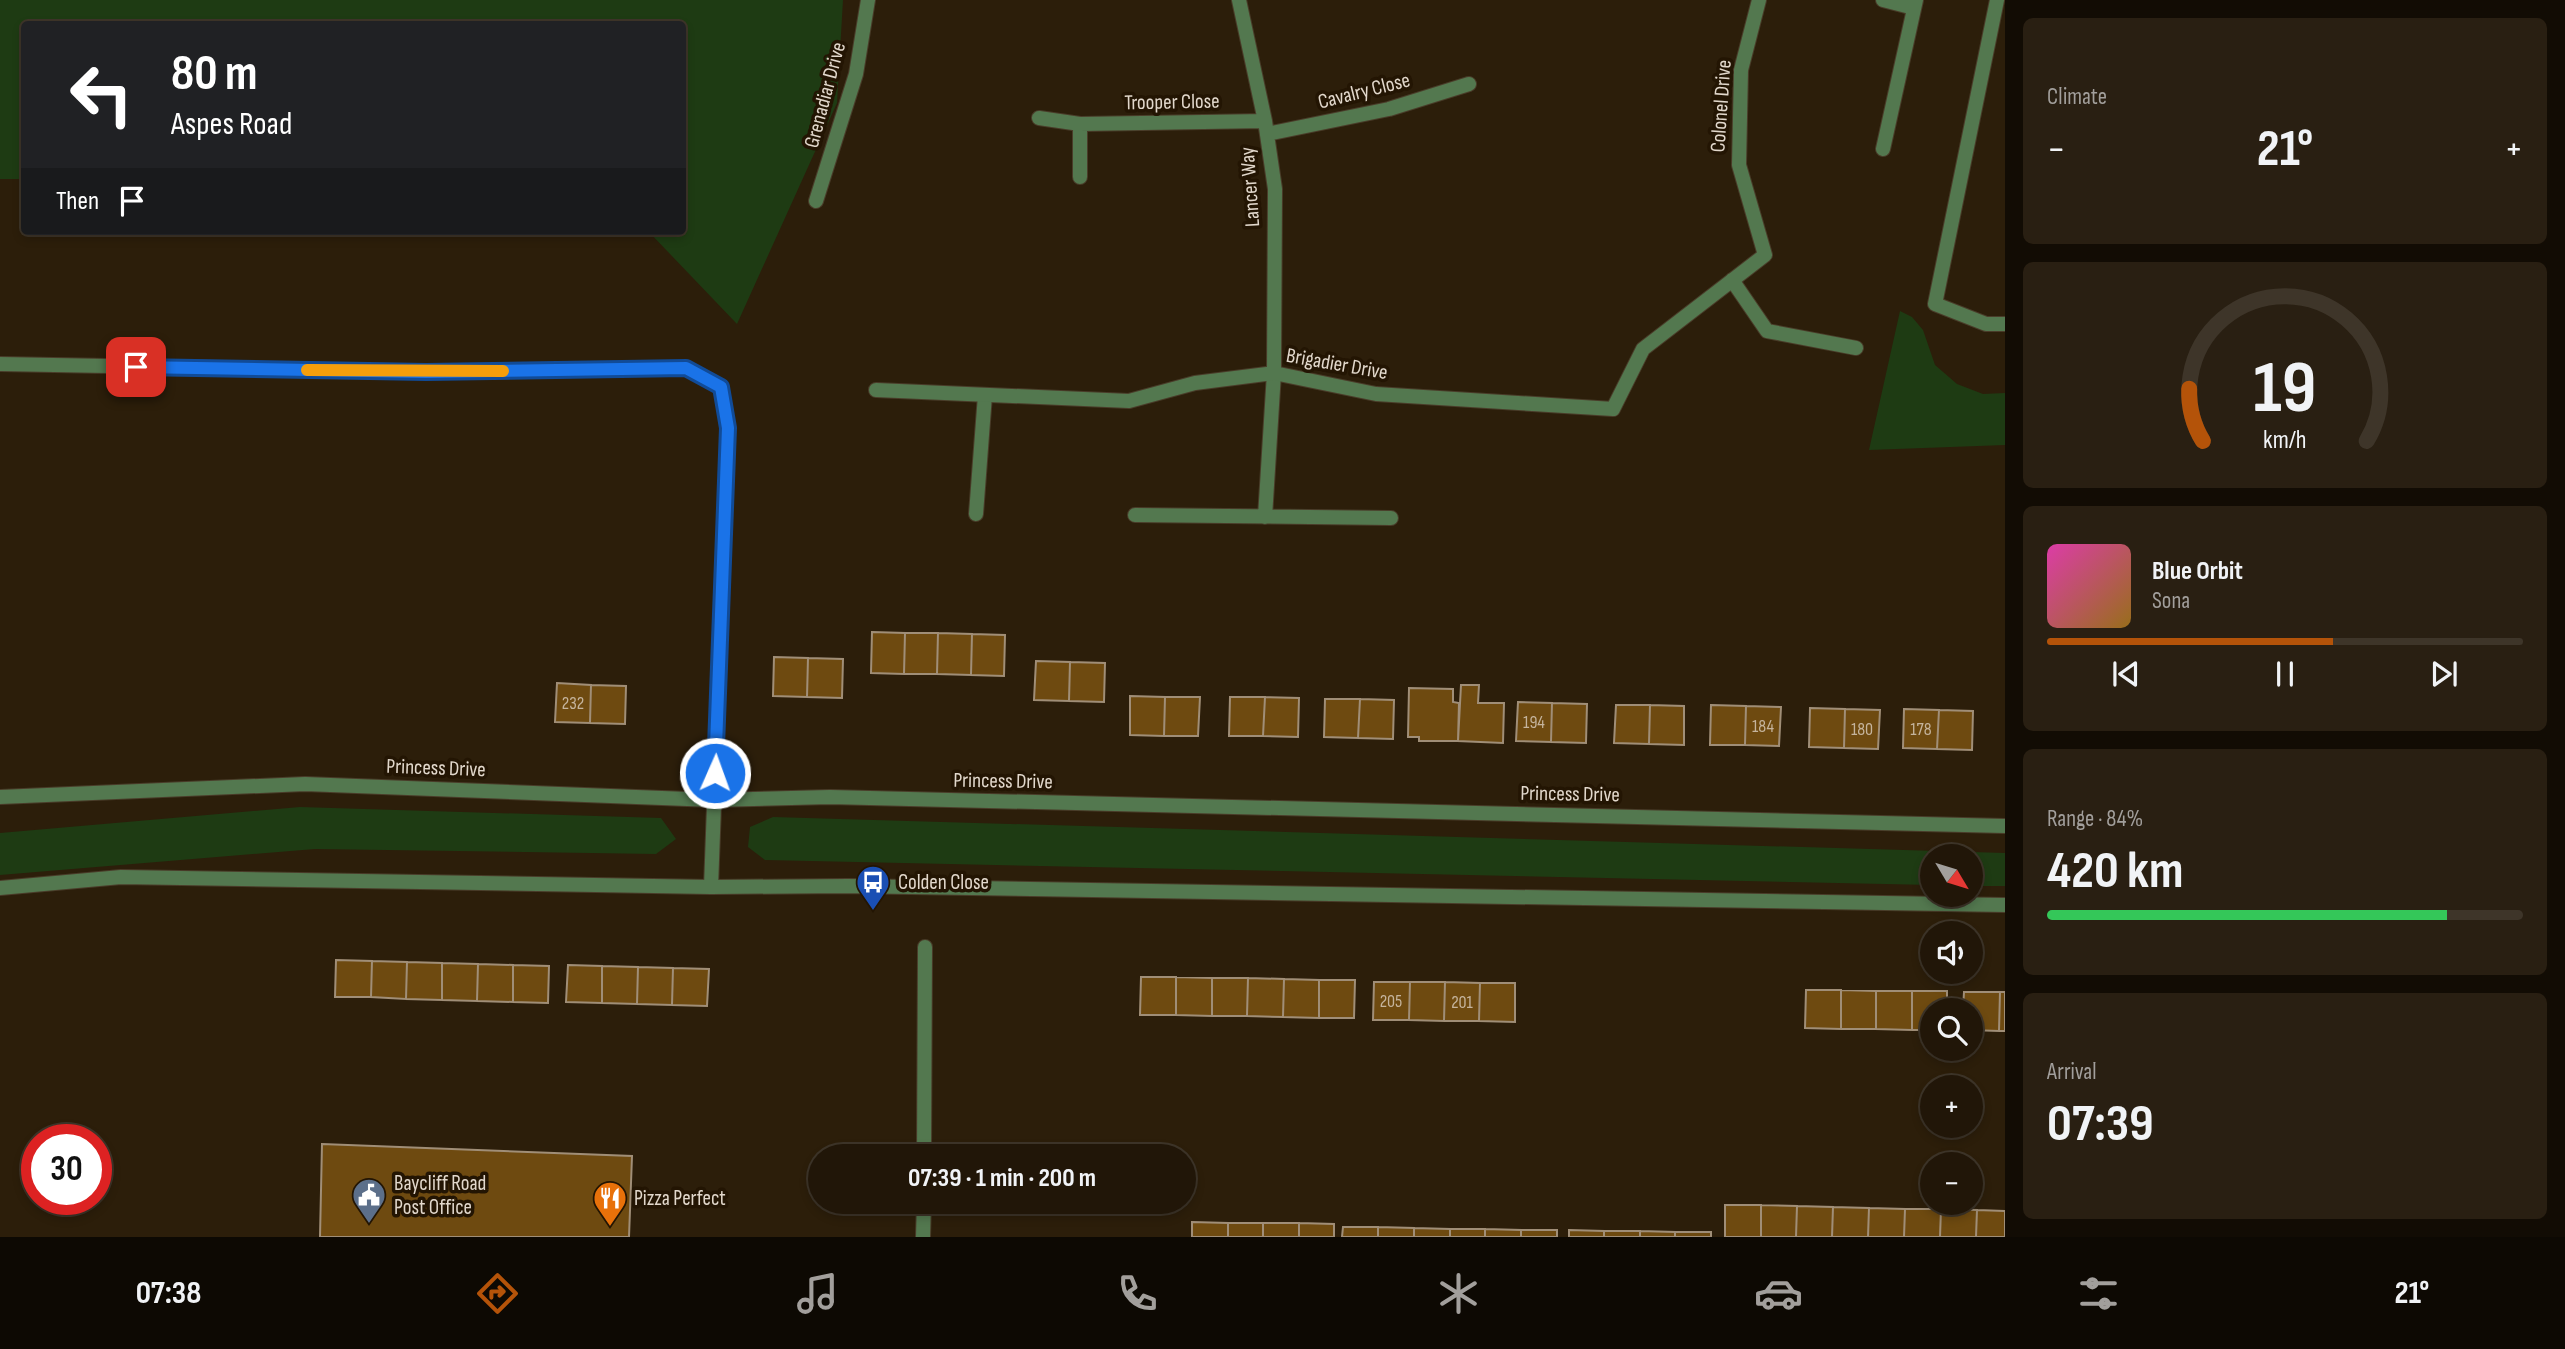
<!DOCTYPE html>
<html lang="en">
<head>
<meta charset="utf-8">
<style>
  :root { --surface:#211608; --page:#291f12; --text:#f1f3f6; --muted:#a29f9c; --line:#3e3529; --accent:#b45309 }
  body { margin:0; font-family:"Sofia Sans Condensed",sans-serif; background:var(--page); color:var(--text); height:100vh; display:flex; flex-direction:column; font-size:26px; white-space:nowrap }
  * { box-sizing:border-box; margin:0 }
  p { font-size:23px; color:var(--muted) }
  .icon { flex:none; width:38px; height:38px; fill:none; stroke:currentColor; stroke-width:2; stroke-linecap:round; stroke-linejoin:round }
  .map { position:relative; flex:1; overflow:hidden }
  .sheet { display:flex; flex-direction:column; gap:18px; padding:18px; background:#120c04; width:560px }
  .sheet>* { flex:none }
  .top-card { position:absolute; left:21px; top:21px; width:665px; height:214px; border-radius:7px; box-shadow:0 4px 10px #0003,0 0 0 2px var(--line); background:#202124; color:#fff; overflow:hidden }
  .needle { width:46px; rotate:128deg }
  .controls { position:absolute; left:1920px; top:844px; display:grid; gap:14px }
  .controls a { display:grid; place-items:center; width:63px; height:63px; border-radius:50%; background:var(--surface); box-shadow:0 4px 10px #0003,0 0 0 2px var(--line); font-size:35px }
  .speed { position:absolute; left:21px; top:1124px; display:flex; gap:14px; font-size:35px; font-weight:700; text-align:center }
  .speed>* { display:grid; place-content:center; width:91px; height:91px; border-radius:50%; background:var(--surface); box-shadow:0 4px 10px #0003,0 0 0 2px var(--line); line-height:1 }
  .speed .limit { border:10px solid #d22; background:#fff; color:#111 }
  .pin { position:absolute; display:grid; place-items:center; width:60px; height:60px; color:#fff; margin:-30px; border-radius:14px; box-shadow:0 4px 10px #0006 }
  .me { position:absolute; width:77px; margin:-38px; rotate:2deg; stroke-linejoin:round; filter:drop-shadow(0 0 5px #0008) }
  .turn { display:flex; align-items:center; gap:24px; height:147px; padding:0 35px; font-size:32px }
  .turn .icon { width:91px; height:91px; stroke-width:2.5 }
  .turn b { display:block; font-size:49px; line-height:60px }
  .then { display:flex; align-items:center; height:66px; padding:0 35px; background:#0003; gap:14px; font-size:26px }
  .big { font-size:52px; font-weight:700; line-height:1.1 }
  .sheet .card { flex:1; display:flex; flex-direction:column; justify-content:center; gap:10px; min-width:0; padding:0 24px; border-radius:10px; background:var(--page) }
  .sheet .dial { align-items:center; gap:0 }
  .dial svg { height:182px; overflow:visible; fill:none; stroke:var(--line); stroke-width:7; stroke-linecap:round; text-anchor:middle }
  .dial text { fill:var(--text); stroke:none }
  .song { display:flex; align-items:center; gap:21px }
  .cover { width:84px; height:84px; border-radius:10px; background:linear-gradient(135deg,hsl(320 70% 55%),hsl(40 70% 35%)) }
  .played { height:7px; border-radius:4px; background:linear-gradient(90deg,var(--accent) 60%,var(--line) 60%) }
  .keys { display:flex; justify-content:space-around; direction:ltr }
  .heat { display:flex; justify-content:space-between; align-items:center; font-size:38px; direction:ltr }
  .charge { height:10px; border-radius:5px; background:linear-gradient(90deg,#34c759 84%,var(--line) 0) }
  .trip { position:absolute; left:808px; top:1144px; width:388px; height:70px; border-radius:35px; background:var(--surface); box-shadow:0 4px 10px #0003,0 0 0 2px var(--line); font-weight:700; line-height:70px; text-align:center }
  .dock { display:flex; height:112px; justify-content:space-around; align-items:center; background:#0d0903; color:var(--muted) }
  .dock .icon { width:49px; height:49px }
  .dock .on { color:var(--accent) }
  .dock b { font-size:32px; color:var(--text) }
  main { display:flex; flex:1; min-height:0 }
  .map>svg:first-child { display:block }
  .green { fill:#1e3b13 }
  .building { fill:#6e4a10; stroke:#a08e77; stroke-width:2 }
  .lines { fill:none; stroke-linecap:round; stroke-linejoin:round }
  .service-casing { stroke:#493c29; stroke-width:16 }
  .minor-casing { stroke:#493c29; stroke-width:16 }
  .tertiary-casing { stroke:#493c29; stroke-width:16 }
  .service { stroke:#53784f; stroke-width:14 }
  .minor { stroke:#53784f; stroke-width:14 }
  .tertiary { stroke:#53784f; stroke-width:14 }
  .route-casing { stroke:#114b97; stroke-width:18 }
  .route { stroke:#1a73e8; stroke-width:12 }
  .slow { stroke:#f59e0b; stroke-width:12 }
  .labels { text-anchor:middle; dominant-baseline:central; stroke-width:7; stroke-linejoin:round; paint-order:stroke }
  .number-label { font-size:18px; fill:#c5b49d }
  .street-label { font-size:21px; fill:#e2d8cc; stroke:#231503 }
  .poi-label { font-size:21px; fill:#e2d8cc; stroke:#231503; text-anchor:start }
</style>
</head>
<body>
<main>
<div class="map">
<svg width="2005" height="1237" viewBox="0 0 2005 1237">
  <rect width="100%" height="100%" fill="#2c1e0a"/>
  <!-- green -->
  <path class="green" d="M0,0h843l-6,103 -100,221 -89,-93h34v-207h-658v155h-24z
    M1900,311l12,6 11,13 12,35 22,19 26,10 22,-1v52l-136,5z
    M300,807l361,11 15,21 -20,15 -341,-5 -315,26v-42z
    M773,817l1232,36v33h-34l-1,-30h-38v29l-1167,-25 -17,-13 2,-20z"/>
  <!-- building -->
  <path class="building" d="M872,632l33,1 -1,41 -33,-1z
    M905,633h33l-1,41h-33z
    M938,633l34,1 -1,41 -34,-1z
    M972,634l33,1 -1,41 -33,-1z
    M774,657l34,1 -1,39 -34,-1z
    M808,658l35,1 -1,39 -35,-1z
    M1036,661l34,1 -1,39 -35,-1z
    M1070,662l35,1 -1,39 -35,-1z
    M557,683l34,2 -1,38 -35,-1z
    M591,685l35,1 -1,38 -35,-1z
    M1461,685h18l-1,18h26l-1,40 -45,-2z
    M1409,688l44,1v13l6,1 -1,38h-39v-4h-11z
    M1130,696l35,1 -1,39 -34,-1z
    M1165,697h35l-2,39h-34z
    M1230,697h35l-2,39h-34z
    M1265,697l34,1 -1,39 -35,-1z
    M1325,699h35l-2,39 -34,-1z
    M1360,699l34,1 -1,39 -35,-1z
    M1518,702l34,1 -1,39 -35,-1z
    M1552,703l35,1 -1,39 -35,-1z
    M1616,705h34l-1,39 -35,-1z
    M1650,705l34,1v39l-35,-1z
    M1711,705l35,1 -1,39h-35z
    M1746,706l35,1 -2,39 -34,-1z
    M1810,708l35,1 -1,39 -35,-1z
    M1845,709l35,1 -2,39 -34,-1z
    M1904,709l35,1 -2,39 -34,-1z
    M1939,710l34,1 -1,39 -35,-1z
    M336,960l36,1 -1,36h-36z
    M372,961l35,1 -1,37 -35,-2z
    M407,962l35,1v37l-36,-1z
    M442,963l36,1 -1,37 -35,-1z
    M478,964l35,1v37l-36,-1z
    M513,965l36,1 -1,37 -35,-1z
    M568,965l34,1v37l-36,-1z
    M602,966l36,1 -1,37 -35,-1z
    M638,967l35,1 -1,37 -35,-1z
    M673,968l36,1 -2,37 -35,-1z
    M1141,977h35v38h-36z
    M1176,977l36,1v38l-36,-1z
    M1212,978h36l-1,38h-35z
    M1248,978l36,1 -1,38 -36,-1z
    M1284,979l35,1v38l-36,-1z
    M1319,980h36l-1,38h-35z
    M1374,982h36l-1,38h-36z
    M1410,982h35l-1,39 -35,-1z
    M1445,982l35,1 -1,38h-35z
    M1480,983h35v39l-36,-1z
    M1806,990h35v39l-36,-1z
    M1841,990l35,1v38h-35z
    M1876,991h36v39l-36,-1z
    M1912,991h35v19h-15v20h-20z
    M1964,992h36l-1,39 -29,-1v-20h-7z
    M2000,992h5v39h-6z
    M322,1144l310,12 -3,81h-309z
    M1725,1205h36v32h-36z
    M1761,1205l36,1 -1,31h-35z
    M1797,1206l36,1 -1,30h-36z
    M1833,1207l36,1 -1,29h-36z
    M1869,1208l36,1 -1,28h-36z
    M1905,1209h36l-1,28h-36z
    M1941,1209l36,1 -1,27h-36z
    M1977,1210l28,1v26h-29z
    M1192,1222l36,1v14h-36z
    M1228,1223h35v14h-35z
    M1263,1223h36v14h-36z
    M1299,1223l35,1v13h-35z
    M1343,1227h35v10h-36z
    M1378,1227l36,1v9h-36z
    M1414,1228l36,1v8h-36z
    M1450,1229h35v8h-35z
    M1485,1229l36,1v7h-36z
    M1521,1230h36v7h-36z
    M1569,1230l35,1v6h-35z
    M1604,1231h36v6h-36z
    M1640,1231l35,1v5h-35z
    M1675,1232h36v5h-36z"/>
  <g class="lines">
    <defs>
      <path id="service" d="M1883,0l31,8
        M1997,0l-62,304 51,20h19
        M1883,149l33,-149
        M976,514l9,-119
        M1135,515l256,3
        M1265,517l9,-144"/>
      <path id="minor" d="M1239,0l26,121 10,68 -1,184
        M1039,118l41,6 185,-3
        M1267,134l122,-25 80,-25
        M1080,177v-53
        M816,201l40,-127 12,-74
        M1732,280l35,51 89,17
        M0,364l426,8 260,-4 35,19 7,41 -17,459
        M876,390l253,11 66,-18 79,-10 102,21 237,15 30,-60 122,-94 -26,-90 2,-95 18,-70
        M924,1157l1,-210
        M923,1237l1,-35"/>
      <path id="tertiary" d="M0,797l305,-13 408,16 117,-3 1175,29
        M0,888l121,-11 590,10 137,-1 1157,19"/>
    </defs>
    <!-- service casing -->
    <use href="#service" class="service-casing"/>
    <!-- minor casing -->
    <use href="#minor" class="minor-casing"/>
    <!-- tertiary casing -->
    <use href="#tertiary" class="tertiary-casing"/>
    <!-- service -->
    <use href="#service" class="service"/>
    <!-- minor -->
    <use href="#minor" class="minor"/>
    <!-- tertiary -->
    <use href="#tertiary" class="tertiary"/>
  </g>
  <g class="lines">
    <defs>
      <path id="route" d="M136,367l290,5 260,-4 35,19 7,41 -13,345"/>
    </defs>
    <!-- route casing -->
    <use href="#route" class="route-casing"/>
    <!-- route -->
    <use href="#route" class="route"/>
    <!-- slow -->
    <path class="slow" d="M307,370l196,1"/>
  </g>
  <!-- icons -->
  <defs>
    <symbol id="bus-pin" viewBox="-11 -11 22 30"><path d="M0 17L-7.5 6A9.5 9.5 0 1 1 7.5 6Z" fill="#1a4fb4" stroke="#231503"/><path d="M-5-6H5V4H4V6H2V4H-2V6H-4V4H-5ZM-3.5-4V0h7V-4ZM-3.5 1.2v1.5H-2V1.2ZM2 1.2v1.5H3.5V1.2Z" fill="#fff"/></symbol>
    <symbol id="civic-pin" viewBox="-11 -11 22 30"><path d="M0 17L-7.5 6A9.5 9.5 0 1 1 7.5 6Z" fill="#5c6f8a" stroke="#231503"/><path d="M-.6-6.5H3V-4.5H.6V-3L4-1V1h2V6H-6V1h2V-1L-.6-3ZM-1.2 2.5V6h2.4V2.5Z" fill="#fff"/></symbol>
    <symbol id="restaurant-pin" viewBox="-11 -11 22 30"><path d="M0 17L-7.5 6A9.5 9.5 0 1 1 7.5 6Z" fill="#e8710a" stroke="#231503"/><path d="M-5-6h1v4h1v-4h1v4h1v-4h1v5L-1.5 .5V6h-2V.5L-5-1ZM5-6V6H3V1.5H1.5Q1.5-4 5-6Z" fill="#fff"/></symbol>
  </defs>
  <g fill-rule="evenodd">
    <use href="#bus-pin" x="854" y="863" width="38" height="52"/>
    <use href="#civic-pin" x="350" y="1176" width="38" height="52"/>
    <use href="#restaurant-pin" x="591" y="1179" width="38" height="52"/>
  </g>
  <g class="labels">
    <!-- number labels -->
    <g class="number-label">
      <text x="573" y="703">232</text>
      <text x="1534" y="722">194</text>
      <text x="1763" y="726">184</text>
      <text x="1862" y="729">180</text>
      <text x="1921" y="729">178</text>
      <text x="1391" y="1001">205</text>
      <text x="1462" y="1002">201</text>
    </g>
    <!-- street labels -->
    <g class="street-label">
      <text transform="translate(1364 91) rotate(-14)">Cavalry Close</text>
      <text transform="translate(825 95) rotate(-75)">Grenadiar Drive</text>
      <text transform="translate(1172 102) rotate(-1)">Trooper Close</text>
      <text transform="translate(1721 106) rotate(-86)">Colonel Drive</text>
      <text transform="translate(1250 187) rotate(-94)">Lancer Way</text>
      <text transform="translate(1337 364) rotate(10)">Brigadier Drive</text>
      <text transform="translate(436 768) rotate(2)">Princess Drive</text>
      <text transform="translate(1003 781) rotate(1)">Princess Drive</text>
      <text transform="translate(1570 794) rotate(1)">Princess Drive</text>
    </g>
    <!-- poi labels -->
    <g class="poi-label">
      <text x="898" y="882">Colden Close</text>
      <text x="394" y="1183">Baycliff Road<tspan x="394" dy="24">Post Office</tspan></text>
      <text x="634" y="1198">Pizza Perfect</text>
    </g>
  </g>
</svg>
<div class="controls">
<a><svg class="needle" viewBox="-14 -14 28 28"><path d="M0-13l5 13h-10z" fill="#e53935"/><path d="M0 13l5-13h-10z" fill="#a29f9c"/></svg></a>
<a><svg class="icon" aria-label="sound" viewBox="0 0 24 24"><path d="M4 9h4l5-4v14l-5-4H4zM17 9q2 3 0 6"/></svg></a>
<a><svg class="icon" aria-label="search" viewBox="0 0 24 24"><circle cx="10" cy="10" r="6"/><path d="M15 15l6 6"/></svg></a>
<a>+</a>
<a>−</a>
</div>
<div class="speed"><div class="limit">30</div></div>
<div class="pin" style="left:136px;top:367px;background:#d93025"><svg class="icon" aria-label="arrive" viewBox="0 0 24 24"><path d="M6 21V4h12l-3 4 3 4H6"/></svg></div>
<svg class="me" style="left:715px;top:773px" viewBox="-20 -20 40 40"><circle r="17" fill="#1a73e8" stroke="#fff" stroke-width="3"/><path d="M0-11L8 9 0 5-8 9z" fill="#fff"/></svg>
<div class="trip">07:39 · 1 min · 200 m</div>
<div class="top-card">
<div class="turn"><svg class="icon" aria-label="left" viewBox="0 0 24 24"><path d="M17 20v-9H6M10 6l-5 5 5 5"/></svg><div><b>80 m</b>Aspes Road</div></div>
<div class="then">Then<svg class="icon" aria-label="arrive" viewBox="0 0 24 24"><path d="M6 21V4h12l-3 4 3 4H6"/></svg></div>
</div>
</div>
<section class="sheet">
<div class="card"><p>Climate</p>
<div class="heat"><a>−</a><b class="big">21°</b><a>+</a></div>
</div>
<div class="card dial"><svg viewBox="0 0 100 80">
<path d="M14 69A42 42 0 1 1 86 69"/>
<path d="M14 69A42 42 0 0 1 8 46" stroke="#b45309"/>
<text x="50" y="56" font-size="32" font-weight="700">19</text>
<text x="50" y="72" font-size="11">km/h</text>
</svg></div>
<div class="card">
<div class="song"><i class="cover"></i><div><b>Blue Orbit</b><p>Sona</p></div></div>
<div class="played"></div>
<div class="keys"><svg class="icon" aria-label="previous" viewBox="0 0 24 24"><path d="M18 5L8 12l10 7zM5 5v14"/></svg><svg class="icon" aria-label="pause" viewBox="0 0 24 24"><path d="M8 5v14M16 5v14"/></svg><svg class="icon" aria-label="next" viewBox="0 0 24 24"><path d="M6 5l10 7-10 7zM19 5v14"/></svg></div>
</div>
<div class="card"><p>Range · 84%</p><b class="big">420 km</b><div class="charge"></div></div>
<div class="card"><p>Arrival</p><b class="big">07:39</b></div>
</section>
</main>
<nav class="dock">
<b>07:38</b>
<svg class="icon on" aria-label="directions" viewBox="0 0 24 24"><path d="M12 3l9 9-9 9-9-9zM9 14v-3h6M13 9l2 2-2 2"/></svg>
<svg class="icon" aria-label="music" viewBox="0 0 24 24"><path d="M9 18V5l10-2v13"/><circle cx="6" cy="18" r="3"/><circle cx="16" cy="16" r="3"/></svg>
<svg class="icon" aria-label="phone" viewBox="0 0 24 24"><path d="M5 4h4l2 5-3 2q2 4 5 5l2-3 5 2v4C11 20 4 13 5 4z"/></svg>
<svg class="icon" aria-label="climate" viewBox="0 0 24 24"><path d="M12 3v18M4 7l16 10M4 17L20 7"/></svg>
<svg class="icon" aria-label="car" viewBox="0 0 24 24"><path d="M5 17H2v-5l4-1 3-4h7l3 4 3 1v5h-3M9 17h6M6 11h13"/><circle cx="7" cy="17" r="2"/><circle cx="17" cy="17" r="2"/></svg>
<svg class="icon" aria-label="filters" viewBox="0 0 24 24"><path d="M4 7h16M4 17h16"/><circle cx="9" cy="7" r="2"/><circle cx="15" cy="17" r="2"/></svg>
<b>21°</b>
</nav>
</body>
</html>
